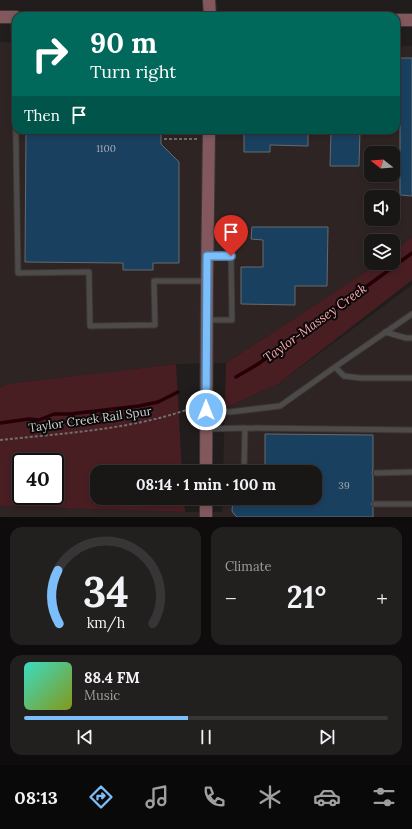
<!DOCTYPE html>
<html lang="en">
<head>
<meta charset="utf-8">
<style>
  :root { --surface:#191616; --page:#221f1f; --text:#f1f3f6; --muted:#9f9fa1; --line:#373535; --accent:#7cbef9 }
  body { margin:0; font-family:Lora,serif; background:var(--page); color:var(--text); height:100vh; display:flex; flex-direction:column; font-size:15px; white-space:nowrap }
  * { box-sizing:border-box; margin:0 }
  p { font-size:13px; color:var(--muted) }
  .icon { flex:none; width:22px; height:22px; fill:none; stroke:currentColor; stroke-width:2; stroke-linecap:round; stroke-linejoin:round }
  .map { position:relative; height:517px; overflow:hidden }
  .side { display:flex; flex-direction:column; gap:10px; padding:10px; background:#0e0c0c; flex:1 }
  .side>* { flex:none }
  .hud { position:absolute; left:12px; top:12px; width:388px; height:122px; border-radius:12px; box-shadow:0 2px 6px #0003,0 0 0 1px var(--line); background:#00695c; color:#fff; overflow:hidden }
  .needle { width:26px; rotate:287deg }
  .buttons { position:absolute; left:364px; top:146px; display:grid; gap:8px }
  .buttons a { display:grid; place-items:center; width:36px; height:36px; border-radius:8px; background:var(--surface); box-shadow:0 2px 6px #0003,0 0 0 1px var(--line); font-size:20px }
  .speed { position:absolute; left:12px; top:453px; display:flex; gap:8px; font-size:20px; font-weight:700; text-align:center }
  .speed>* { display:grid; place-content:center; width:52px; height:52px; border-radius:50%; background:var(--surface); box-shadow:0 2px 6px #0003,0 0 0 1px var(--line); line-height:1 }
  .speed .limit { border:2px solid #111; border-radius:6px; background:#fff; color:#111 }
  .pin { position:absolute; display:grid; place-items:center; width:34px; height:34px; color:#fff; margin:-41px -17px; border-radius:50% 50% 50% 0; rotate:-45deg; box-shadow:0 0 4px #0007 }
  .pin .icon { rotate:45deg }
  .me { position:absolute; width:44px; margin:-22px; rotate:0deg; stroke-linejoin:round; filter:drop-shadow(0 0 3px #0008) }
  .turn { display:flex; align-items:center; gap:14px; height:84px; padding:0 12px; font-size:18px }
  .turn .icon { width:52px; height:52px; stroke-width:2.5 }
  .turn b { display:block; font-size:28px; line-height:34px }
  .then { display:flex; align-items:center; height:38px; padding:0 12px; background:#0003; gap:8px; font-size:15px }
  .big { font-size:30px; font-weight:800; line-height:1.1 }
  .side .widget { flex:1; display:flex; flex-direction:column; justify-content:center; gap:6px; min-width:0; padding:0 14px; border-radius:12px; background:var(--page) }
  .side .dial { align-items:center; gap:0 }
  .dial svg { height:104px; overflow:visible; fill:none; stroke:var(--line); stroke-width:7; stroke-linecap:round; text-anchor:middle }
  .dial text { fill:var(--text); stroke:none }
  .song { display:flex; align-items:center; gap:12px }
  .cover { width:48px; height:48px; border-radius:6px; background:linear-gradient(135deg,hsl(170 70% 55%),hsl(70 70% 35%)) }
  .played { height:4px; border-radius:2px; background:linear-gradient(90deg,var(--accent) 45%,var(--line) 45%) }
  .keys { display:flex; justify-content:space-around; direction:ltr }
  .heat { display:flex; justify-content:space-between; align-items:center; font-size:22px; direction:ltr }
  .side .tiles { flex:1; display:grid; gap:10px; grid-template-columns:1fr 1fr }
  .widget:last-child { grid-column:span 2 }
  .trip { position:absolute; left:90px; top:465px; width:232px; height:40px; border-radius:12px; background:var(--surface); box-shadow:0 2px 6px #0003,0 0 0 1px var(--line); font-weight:800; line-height:40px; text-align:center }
  .menu { display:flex; height:64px; justify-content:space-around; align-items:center; background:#0a0909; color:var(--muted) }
  .menu .icon { width:28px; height:28px }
  .menu .active { color:var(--accent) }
  .menu b { font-size:18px; color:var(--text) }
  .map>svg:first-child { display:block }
  .built { fill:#2e2424; fill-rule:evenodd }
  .green { fill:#481e23; fill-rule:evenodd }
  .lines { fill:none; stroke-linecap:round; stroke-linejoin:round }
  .stream { stroke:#260006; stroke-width:3.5 }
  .building { fill:#1a4060; stroke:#676a6d }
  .lane-casing { stroke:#3a3737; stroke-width:7 }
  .secondary-casing { stroke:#3a3737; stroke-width:14 }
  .path { stroke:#716e6e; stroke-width:2; stroke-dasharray:3 2; stroke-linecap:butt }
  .lane { stroke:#4e4a4a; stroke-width:5 }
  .secondary { stroke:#82585d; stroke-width:12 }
  .route-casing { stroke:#517ca2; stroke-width:10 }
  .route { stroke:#7cbef9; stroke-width:7 }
  .labels { text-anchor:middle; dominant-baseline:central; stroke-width:4; stroke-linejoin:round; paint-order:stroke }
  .number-label { font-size:10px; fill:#a5acb4 }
  .street-label { font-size:12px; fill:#d3d0d0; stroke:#090808 }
  .water-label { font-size:13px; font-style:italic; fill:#fda8af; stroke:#090808 }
</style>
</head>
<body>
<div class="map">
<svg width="412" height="517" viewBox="0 0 412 517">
  <rect width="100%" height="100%" fill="#211d1d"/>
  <!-- built -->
  <path class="built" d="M0,42l16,1v87h380v-84h16v191l-19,15v-11h-22v22h8l-153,100 -50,1 -169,20 -7,4zM371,153h22v22h-22zM371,197h22v22h-22z
    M412,285v232h-412v-11l185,6h37l1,-14h92v-26h-92l2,-64 53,-24z"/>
  <!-- green -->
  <path class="green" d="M412,237v43l-134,104 -53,24 1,-45 153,-100h14v-11z
    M176,364l6,108h-85v26h87l1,14 -185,-6v-118l7,-4zM21,462h34v34h-34z"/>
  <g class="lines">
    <!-- stream -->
    <path class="stream" d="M236,377l22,-13 105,-75 49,-36
      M0,423l29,-4 10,1 15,-6h16l69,-8 19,-4 20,-10"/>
  </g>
  <!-- building -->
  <path class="building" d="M396,58h16v138l-12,-1v-80l-4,-1z
    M26,130h135v14l18,18v101h-26v7h-30v-7l-98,-1z
    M244,130h64v16l-38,-1v7h-26z
    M331,130h29l-1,36h-29z
    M252,227h76l-1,59h-32v19l-54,-1v-37h22v-27l-12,-1z
    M265,434l108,1v35l-1,3 1,3v25l-2,3 2,3v10h-136l-3,-3 -2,-3 1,-13h82v-26h-50z"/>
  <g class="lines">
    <defs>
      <path id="lane" d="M14,17l4,256 71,-1 1,54 65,-1 -1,-44h53
        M207,257l24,-1 1,64h-24
        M385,332l21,6h6
        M335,367l9,9 16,2h52
        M207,410l23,2 50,-6 55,-39 77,-53
        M207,429l38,-1 167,2
        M244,472l1,-44
        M376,473l36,-1
        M375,504h37"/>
      <path id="secondary" d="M209,0l1,16
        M0,17h16
        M396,20h16
        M206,472l1,-191 2,-151
        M206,517v-19"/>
    </defs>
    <!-- lane casing -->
    <use href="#lane" class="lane-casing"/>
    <!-- secondary casing -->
    <use href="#secondary" class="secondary-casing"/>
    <!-- path -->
    <path class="path" d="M164,139h33
      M0,440c64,-7 131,-10 192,-32l4,1"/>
    <!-- lane -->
    <use href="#lane" class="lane"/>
    <!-- secondary -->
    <use href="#secondary" class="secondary"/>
  </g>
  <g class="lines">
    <defs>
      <path id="route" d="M206,410l1,-154h24"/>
    </defs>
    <!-- route casing -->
    <use href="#route" class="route-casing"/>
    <!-- route -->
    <use href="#route" class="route"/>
  </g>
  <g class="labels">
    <!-- number labels -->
    <g class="number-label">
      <text x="106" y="148">1100</text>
      <text x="344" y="485">39</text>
    </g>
    <!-- street labels -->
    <g class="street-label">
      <text transform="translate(90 419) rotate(-8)">Taylor Creek Rail Spur</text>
    </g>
    <!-- water labels -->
    <g class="water-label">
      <text transform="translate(315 323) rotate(-36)">Taylor-Massey Creek</text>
    </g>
  </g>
</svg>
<div class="buttons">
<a><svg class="needle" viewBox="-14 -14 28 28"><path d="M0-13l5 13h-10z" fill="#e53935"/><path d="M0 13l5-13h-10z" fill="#9f9fa1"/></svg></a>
<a><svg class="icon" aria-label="sound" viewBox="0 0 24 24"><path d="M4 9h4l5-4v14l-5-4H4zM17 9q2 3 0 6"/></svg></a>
<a><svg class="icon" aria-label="layers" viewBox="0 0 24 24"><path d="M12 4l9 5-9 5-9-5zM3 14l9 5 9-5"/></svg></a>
</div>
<div class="speed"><div class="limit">40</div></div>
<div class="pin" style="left:231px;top:256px;background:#d93025"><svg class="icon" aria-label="arrive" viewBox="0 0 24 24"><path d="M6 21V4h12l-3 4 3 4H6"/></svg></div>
<svg class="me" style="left:206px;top:410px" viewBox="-20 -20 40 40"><circle r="17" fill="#7cbef9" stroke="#fff" stroke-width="3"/><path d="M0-11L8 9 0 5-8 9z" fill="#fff"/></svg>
<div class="trip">08:14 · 1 min · 100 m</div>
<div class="hud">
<div class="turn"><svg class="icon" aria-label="right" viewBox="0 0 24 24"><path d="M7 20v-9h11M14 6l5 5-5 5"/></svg><div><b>90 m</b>Turn right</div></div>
<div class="then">Then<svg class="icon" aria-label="arrive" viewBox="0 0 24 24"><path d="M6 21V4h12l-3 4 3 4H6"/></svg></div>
</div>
</div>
<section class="side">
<div class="tiles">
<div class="widget dial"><svg viewBox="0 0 100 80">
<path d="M14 69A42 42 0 1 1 86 69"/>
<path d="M14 69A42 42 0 0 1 13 28" stroke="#7cbef9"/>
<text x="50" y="56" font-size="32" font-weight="700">34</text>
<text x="50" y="72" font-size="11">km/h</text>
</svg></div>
<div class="widget"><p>Climate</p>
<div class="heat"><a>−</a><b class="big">21°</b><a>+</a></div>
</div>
<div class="widget">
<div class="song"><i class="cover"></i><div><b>88.4 FM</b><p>Music</p></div></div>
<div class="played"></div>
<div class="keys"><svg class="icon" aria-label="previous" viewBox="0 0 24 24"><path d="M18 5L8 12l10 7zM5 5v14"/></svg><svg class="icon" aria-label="pause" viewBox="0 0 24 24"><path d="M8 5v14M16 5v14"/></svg><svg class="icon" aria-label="next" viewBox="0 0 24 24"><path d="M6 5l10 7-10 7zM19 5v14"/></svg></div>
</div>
</div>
</section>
<nav class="menu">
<b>08:13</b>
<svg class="icon active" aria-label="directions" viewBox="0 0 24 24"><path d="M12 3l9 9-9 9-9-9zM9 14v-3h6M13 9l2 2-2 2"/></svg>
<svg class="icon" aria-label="music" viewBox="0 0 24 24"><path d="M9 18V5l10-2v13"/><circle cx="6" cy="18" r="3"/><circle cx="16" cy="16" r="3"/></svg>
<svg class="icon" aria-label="phone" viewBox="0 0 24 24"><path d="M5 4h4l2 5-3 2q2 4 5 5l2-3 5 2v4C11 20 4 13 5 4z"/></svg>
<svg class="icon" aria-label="climate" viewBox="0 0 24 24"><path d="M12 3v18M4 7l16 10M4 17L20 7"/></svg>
<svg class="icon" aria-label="car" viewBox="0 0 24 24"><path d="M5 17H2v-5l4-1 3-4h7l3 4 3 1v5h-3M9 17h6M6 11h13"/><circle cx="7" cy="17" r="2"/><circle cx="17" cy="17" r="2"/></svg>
<svg class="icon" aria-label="filters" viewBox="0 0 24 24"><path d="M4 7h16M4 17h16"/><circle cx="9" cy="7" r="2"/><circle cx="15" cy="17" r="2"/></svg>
</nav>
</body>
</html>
